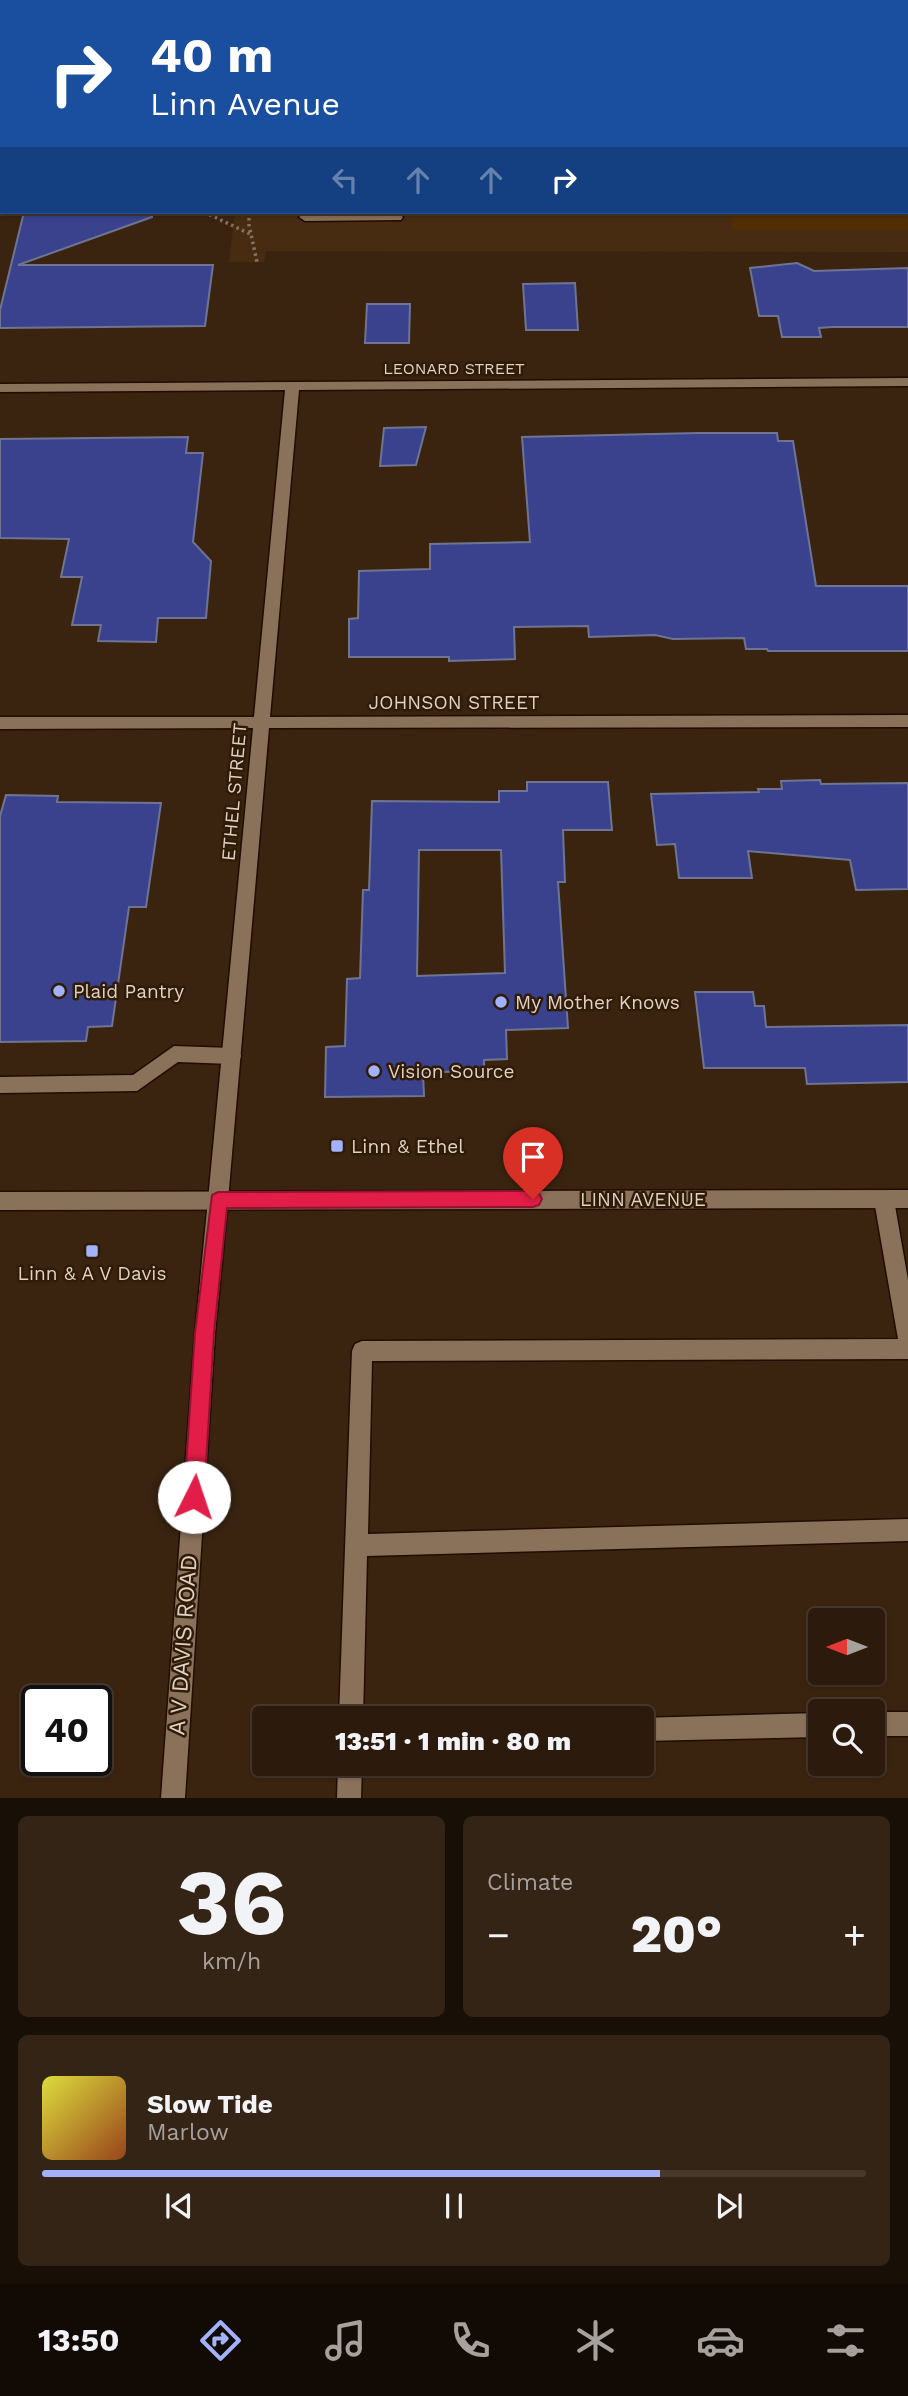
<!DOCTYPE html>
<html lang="en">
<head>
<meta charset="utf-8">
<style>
  :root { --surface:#2c1b0c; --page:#342415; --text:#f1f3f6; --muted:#a6a19d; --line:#48392d; --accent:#a3b2fd }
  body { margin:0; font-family:"Work Sans",sans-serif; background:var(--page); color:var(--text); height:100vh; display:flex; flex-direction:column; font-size:26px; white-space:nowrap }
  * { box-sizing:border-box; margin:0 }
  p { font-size:23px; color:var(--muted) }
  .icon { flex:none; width:38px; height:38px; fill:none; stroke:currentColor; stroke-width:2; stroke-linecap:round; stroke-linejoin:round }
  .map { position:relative; height:1798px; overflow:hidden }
  .panel { display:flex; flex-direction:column; gap:18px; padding:18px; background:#180f07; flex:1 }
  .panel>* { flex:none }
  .hud { position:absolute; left:0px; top:0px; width:908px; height:214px; box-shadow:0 2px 5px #0004,0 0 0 2px var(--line); background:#1a4fa0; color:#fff; overflow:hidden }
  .needle { width:46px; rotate:270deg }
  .buttons { position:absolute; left:808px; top:1608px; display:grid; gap:14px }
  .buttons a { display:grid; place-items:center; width:77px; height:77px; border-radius:7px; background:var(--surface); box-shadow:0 2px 5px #0004,0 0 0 2px var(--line); font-size:35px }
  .speed { position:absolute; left:21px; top:1685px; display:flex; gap:14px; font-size:35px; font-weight:700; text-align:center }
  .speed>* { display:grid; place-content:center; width:91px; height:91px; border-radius:50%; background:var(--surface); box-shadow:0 2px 5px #0004,0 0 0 2px var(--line); line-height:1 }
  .speed .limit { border:4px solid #111; border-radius:10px; background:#fff; color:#111 }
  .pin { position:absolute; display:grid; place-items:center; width:60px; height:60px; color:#fff; margin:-72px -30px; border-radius:50% 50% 50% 0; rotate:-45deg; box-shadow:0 0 7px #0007 }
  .pin .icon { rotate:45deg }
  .me { position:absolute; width:77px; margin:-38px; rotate:4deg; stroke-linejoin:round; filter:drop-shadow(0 0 5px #0008) }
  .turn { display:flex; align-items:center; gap:24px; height:147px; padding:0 35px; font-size:32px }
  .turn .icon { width:91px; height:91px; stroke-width:2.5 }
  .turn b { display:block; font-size:49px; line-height:60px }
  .lanes { display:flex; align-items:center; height:66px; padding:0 35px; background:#0003; justify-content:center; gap:35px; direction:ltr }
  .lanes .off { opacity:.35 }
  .big { font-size:52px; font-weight:800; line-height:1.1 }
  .panel .card { flex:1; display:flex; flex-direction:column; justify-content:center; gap:10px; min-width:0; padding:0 24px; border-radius:10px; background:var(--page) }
  .panel .dial { align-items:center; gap:0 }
  .dial b { font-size:91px; line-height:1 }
  .song { display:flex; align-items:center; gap:21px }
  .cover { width:84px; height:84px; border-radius:10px; background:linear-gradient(135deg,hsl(60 70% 55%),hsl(20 70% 35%)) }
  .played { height:7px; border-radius:4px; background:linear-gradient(90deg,var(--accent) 75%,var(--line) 75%) }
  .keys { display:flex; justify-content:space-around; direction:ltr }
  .heat { display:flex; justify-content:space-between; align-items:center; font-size:38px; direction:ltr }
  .panel .tiles { flex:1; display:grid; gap:18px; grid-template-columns:1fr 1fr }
  .card:last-child { grid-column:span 2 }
  .trip { position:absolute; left:252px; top:1706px; width:402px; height:70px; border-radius:7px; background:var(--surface); box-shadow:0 2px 5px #0004,0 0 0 2px var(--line); font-weight:800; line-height:70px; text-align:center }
  .tab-bar { display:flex; height:112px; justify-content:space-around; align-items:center; background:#120b05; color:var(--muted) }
  .tab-bar .icon { width:49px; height:49px }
  .tab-bar .on { color:var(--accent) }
  .tab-bar b { font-size:32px; color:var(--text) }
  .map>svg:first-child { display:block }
  .built { fill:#472c12 }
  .green { fill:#522e05 }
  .building { fill:#3a428d; stroke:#6e7492; stroke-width:2; fill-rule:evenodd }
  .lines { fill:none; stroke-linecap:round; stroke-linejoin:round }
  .service-casing { stroke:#200d00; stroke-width:3 }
  .minor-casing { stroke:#200d00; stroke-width:3 }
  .tertiary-casing { stroke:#200d00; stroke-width:3 }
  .secondary-casing { stroke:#200d00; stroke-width:3 }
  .path { stroke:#857362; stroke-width:3.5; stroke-dasharray:2.5 3.5; stroke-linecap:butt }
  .service { fill:#8a715a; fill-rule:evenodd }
  .minor { fill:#8a715a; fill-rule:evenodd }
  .tertiary { fill:#8a715a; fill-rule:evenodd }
  .secondary { fill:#8a715a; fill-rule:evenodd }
  .route { fill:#e11d48; stroke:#92132f; stroke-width:2 }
  .poi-dot { fill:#a3b2fd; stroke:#2f1b06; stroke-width:2.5 }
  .labels { text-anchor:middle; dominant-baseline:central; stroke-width:5; stroke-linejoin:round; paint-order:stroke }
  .far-street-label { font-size:16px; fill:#dfd1c5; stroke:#2f1b06 }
  .street-label { font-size:19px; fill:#dfd1c5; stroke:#2f1b06 }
  .poi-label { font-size:19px; fill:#dfd1c5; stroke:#2f1b06; text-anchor:start }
  .near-street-label { font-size:23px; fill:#dfd1c5; stroke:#2f1b06 }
</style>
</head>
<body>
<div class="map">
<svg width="908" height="1798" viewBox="0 0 908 1798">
  <rect width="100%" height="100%" fill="#3a2410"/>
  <!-- built -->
  <path class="built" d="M261,0h647v252l-642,-1 -2,11h-35l6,-50h671v-210z"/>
  <!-- green -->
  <path class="green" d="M906,29l2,201h-175l-3,-18h176z"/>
  <!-- building -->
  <path class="building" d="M24,212h127l1,5 -134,48h195l-8,61 -205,2v-18z
    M797,263l17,8 94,-3v59h-76l-13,1 2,9h-39l-4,-21h-19l-9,-48z
    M575,283l3,47h-52l-3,-46z
    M367,304h43l-1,39h-44z
    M426,427l-10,38 -36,1 4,-38z
    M698,433h79l1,8h15l23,145h92v65h-140l-1,-2h-21l-2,-11 -71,1 -18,-4 -66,2 -1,-11 -74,1 1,32 -66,2v-4h-100v-38l9,-1 1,-47 71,-2v-25l100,-2 -8,-105z
    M188,437l-2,16h17l-10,89 18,19 -5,57h-48l-2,24 -58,-1 3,-16h-29l10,-48h-21l8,-38 -69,-1v-99z
    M820,780l1,4 87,-1v106l-52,1 -6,-30 -102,-9 4,27h-73l-4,-34 -18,1 -6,-51 108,-2 -1,-3h24l-1,-8z
    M527,782h81l4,48h-49l2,52h-7l10,146 -62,2 1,29 -23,1v10l-61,3 1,23 -99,1 1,-50 19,-1 2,-67 13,-1 3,-88h6l3,-89 127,1v-11h28zM419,850h82l4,123 -88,3z
    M6,795l52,1 -1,6 104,1 -15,104h-17l-17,119 -24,1 -2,14 -86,1v-226z
    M695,992h58l2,14h9l2,21 142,-2v57l-101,2 -2,-16h-101z"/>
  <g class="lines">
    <defs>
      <path id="service" d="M397,213l6,4 -2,3 -96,1 -6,-4 6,-4z
        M174,1046l58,2 7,2 2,6 -2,6 -7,2 -54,-2 -41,29 -137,2v-16l133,-2z
        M884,1191l7,3 3,6 14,80v79l-536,2 -4,173 540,-15v22l-541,15 -4,162h-24l13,-367 3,-7 7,-3 536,-2 -24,-139 3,-6z
        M873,1712h35v24h-35z
        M821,1713v24l-179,4v-23h-3z
        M338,1764h24l-1,34h-24z"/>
      <path id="minor" d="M0,127h2v8h-2z
        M908,378v8l-609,4 -29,327 638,-2v12l-639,1 -41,472 -3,6 -7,3 -7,-3 -3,-6 45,-472 -253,1v-12h254l31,-327 -285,2v-8z"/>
      <path id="tertiary" d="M218,1191l7,3 3,6 -13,133 -30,465h-24l34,-465 13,-133 3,-6z"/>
      <path id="secondary" d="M908,1190v18l-908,2v-18z"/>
    </defs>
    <!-- service casing -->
    <use href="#service" class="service-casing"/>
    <!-- minor casing -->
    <use href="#minor" class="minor-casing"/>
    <!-- tertiary casing -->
    <use href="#tertiary" class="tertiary-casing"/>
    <!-- secondary casing -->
    <use href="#secondary" class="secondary-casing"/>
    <!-- path -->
    <path class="path" d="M772,0l5,2
      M905,0l3,3
      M870,2l5,-2
      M204,212l46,22
      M249,212v13l8,37"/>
    <!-- service -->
    <use href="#service" class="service"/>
    <!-- minor -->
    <use href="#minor" class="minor"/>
    <!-- tertiary -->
    <use href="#tertiary" class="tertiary"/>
    <!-- secondary -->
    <use href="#secondary" class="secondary"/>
  </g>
  <!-- route -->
  <path class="route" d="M533,1191l6,2 3,6 -3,6 -6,2 -306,1 -13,125 -10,164 -3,7 -7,3 -8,-3 -2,-7 11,-164 17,-138 6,-3z"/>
  <!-- markers -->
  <g class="poi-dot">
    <circle cx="59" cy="991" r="7"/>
    <circle cx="501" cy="1002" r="7"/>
    <circle cx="374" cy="1071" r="7"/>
    <rect x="330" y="1139" width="14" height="14" rx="3.5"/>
    <rect x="85" y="1244" width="14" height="14" rx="3.5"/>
  </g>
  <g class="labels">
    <!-- far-street labels -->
    <g class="far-street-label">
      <text x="454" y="368">LEONARD STREET</text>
    </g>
    <!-- street labels -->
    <g class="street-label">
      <text x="454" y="702">JOHNSON STREET</text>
      <text transform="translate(234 792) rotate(-85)">ETHEL STREET</text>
      <text x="643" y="1199">LINN AVENUE</text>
    </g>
    <!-- poi labels -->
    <g class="poi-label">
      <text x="73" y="991">Plaid Pantry</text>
      <text x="515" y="1002">My Mother Knows</text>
      <text x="388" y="1071">Vision Source</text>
      <text x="351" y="1146">Linn &amp; Ethel</text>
      <text x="92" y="1273" text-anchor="middle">Linn &amp; A V Davis</text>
    </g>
    <!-- near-street labels -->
    <g class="near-street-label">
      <text transform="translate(183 1645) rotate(-86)">A V DAVIS ROAD</text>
    </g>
  </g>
</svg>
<div class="buttons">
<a><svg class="needle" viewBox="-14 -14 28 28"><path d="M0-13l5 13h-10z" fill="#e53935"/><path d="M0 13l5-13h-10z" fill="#a6a19d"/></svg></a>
<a><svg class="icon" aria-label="search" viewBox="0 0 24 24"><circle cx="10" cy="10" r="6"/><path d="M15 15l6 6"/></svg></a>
</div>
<div class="speed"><div class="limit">40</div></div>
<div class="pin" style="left:533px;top:1199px;background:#d93025"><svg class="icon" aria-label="arrive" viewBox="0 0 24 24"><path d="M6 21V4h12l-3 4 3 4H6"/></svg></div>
<svg class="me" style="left:194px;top:1497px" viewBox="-20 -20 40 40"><circle r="19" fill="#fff"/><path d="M0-13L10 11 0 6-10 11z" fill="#e11d48"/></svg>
<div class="trip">13:51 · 1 min · 80 m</div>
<div class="hud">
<div class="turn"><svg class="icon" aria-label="right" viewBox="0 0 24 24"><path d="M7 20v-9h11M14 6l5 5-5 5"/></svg><div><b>40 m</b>Linn Avenue</div></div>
<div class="lanes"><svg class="icon off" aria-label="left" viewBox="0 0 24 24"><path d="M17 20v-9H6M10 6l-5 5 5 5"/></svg><svg class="icon off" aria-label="ahead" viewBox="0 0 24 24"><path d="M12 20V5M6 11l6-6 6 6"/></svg><svg class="icon off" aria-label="ahead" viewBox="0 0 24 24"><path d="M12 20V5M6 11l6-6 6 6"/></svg><svg class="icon" aria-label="right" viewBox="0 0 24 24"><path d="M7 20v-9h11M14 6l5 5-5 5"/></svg></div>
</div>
</div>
<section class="panel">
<div class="tiles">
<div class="card dial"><b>36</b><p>km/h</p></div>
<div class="card"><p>Climate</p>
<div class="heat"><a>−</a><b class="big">20°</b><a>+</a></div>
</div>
<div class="card">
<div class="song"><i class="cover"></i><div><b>Slow Tide</b><p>Marlow</p></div></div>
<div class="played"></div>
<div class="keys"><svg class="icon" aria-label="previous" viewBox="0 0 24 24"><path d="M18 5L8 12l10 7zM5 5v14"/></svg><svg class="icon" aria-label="pause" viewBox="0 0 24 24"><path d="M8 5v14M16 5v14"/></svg><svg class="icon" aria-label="next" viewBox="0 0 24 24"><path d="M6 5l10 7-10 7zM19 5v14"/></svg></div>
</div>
</div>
</section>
<nav class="tab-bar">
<b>13:50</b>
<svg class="icon on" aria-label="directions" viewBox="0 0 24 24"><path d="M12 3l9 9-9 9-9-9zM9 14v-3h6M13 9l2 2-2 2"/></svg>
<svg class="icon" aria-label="music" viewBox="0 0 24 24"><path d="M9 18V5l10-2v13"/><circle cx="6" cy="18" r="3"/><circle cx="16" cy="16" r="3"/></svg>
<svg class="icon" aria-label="phone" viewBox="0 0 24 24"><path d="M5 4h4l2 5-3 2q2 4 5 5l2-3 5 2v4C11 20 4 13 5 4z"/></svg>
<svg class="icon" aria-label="climate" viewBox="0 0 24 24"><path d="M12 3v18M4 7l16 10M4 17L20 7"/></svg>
<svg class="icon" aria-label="car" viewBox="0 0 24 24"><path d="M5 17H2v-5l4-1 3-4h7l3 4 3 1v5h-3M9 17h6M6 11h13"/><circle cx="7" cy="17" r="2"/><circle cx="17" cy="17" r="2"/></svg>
<svg class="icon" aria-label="filters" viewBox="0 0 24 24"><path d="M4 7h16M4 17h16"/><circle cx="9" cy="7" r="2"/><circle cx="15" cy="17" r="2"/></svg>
</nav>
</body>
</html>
